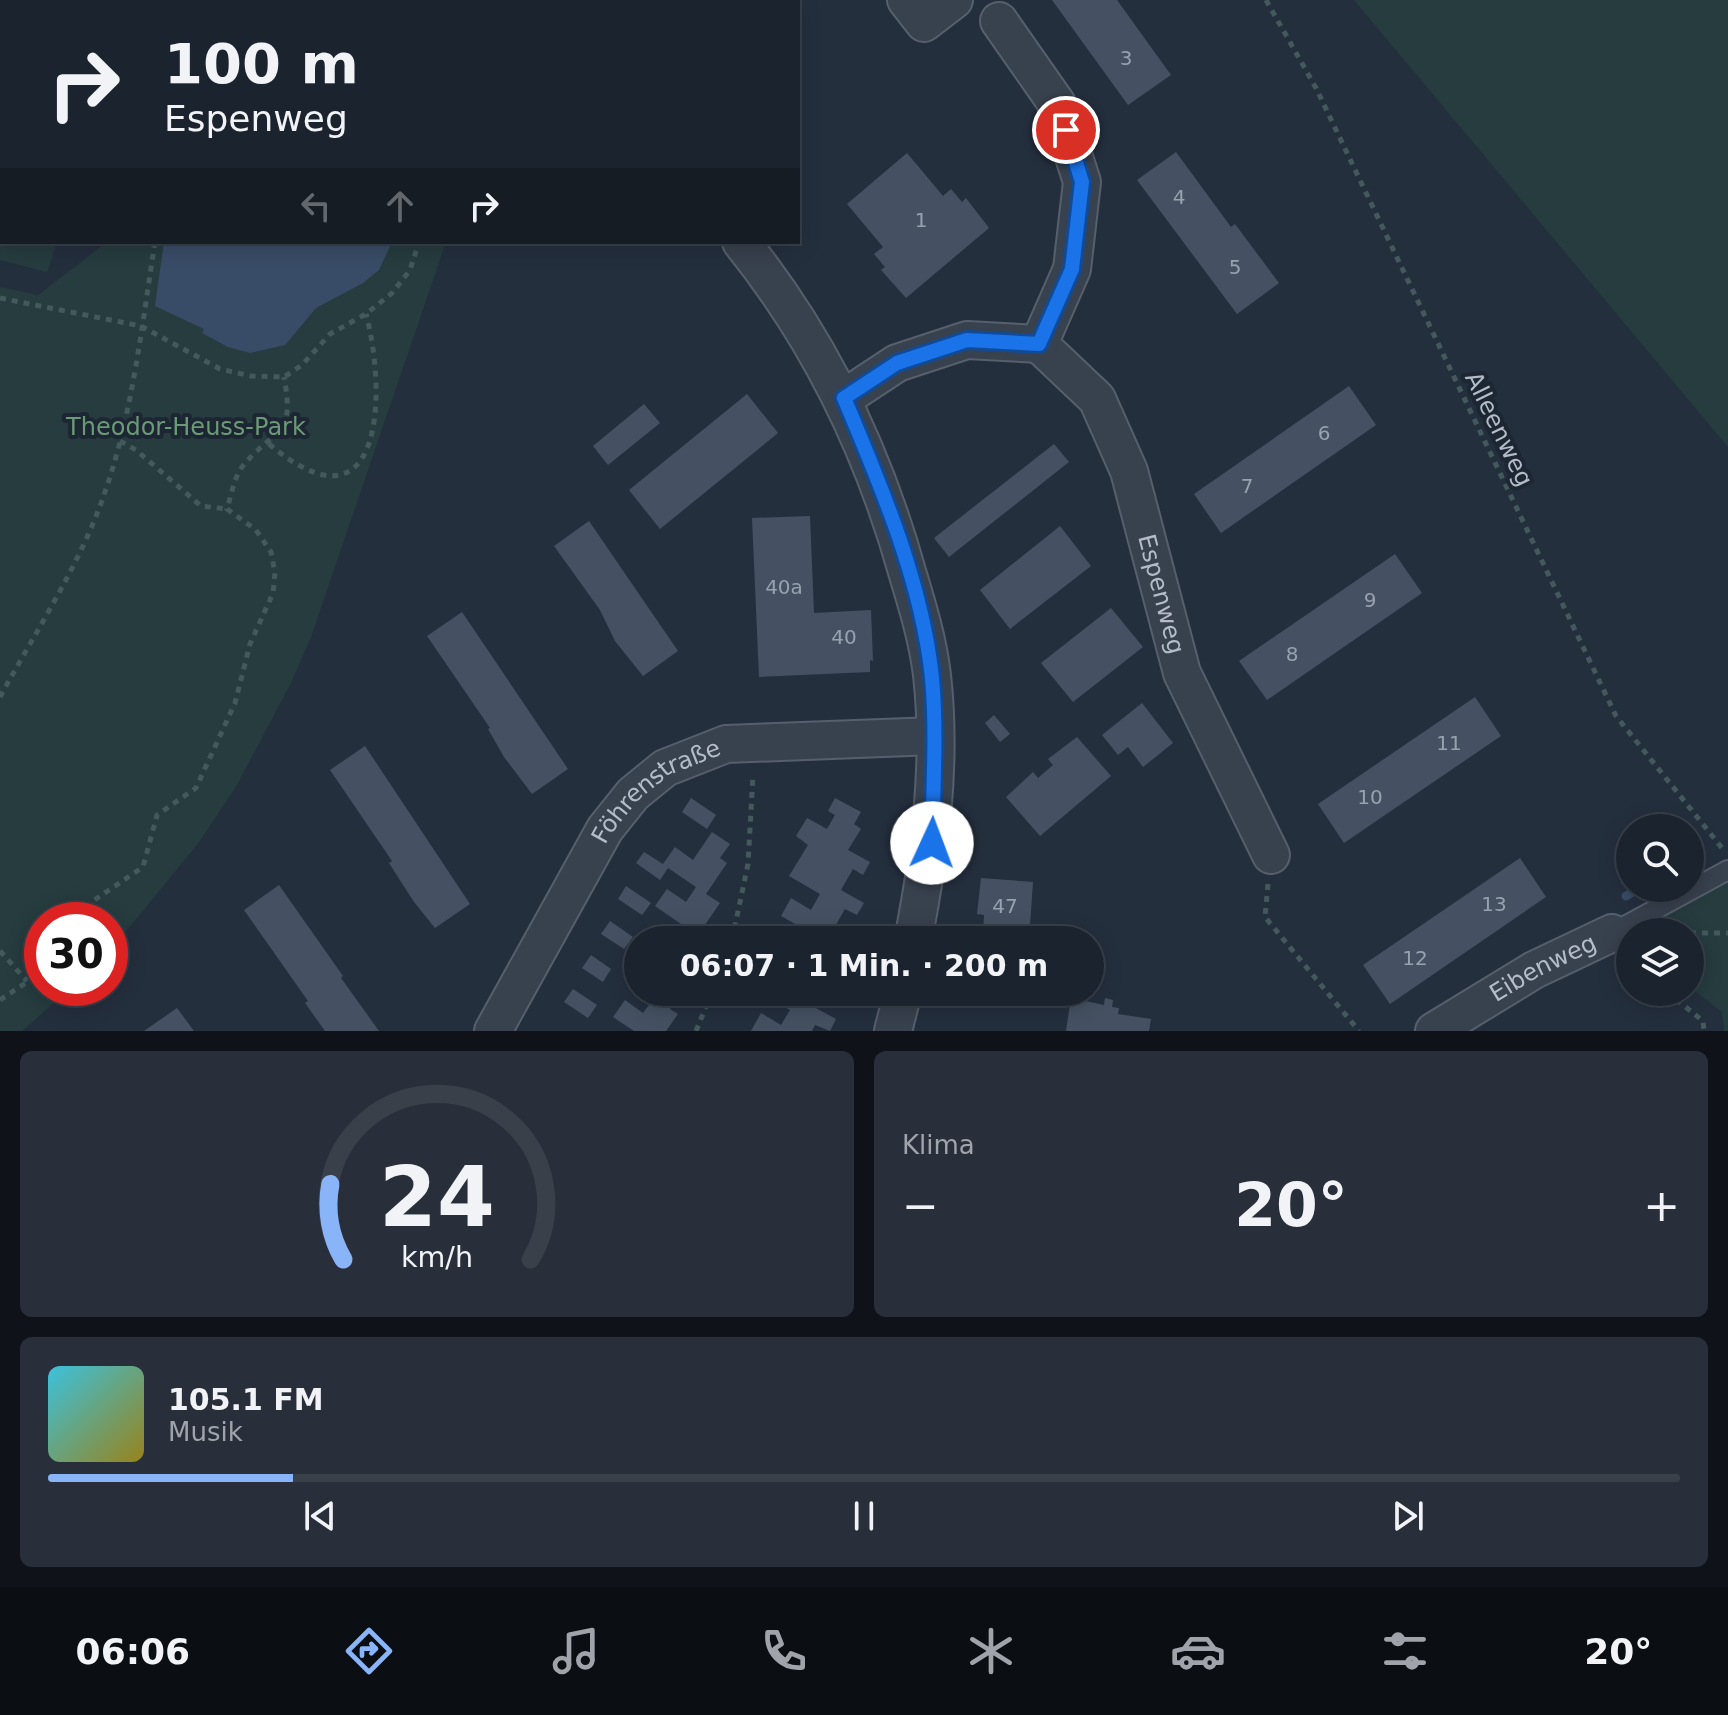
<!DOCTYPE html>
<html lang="de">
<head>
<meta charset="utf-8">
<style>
  :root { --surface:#1b232e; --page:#282f3a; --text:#f1f3f6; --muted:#a0a4aa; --line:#39404a; --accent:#8ab4f8 }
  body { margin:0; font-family:"DejaVu Sans",sans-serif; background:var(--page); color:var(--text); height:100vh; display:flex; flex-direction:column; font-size:30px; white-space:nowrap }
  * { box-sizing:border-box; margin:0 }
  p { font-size:26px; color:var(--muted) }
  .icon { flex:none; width:44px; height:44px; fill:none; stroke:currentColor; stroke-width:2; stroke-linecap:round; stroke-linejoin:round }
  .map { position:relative; height:1031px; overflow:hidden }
  .details { display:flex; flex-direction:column; gap:20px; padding:20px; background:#0f1319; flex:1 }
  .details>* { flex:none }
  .banner { position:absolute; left:0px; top:0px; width:800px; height:244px; box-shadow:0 4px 20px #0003,0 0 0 2px var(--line); background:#1b232e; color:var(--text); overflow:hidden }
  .fabs { position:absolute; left:1616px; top:814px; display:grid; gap:16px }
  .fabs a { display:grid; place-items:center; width:88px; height:88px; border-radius:50%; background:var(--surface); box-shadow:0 4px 20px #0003,0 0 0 2px var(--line); font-size:40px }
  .speed { position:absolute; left:24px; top:902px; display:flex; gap:16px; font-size:40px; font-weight:700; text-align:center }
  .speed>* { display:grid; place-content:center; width:104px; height:104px; border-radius:50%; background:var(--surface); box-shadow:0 4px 20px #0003,0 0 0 2px var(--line); line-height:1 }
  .speed .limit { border:12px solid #d22; background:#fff; color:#111 }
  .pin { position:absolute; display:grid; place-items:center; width:68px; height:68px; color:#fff; margin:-34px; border:4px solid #fff; border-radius:50%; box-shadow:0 2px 8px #0007 }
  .me { position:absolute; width:88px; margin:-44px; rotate:2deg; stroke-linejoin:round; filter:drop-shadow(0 0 6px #0008) }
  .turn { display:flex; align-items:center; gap:28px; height:168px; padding:0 32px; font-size:36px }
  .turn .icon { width:104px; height:104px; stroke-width:2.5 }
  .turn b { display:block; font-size:56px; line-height:68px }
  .lanes { display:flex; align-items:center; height:76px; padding:0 32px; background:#0003; justify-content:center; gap:40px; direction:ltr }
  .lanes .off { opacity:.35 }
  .big { font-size:60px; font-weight:700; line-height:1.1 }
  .details .card { flex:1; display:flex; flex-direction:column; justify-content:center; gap:12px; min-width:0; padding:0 28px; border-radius:12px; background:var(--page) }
  .details .dial { align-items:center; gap:0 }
  .dial svg { height:208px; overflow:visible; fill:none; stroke:var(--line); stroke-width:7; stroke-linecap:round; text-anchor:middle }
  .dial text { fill:var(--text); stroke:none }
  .song { display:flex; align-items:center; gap:24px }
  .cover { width:96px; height:96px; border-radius:12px; background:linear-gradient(135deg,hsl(190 70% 55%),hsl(50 70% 35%)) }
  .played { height:8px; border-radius:4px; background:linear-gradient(90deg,var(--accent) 15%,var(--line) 15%) }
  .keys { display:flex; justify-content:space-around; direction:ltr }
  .heat { display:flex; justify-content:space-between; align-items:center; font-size:44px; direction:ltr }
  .details .tiles { flex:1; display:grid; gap:20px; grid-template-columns:1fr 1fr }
  .card:last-child { grid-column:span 2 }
  .trip { position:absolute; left:624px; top:926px; width:480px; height:80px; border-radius:40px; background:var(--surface); box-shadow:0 4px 20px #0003,0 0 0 2px var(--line); font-weight:700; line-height:80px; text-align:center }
  .tab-bar { display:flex; height:128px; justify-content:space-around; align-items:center; background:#0b0e12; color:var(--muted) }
  .tab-bar .icon { width:56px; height:56px }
  .tab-bar .current { color:var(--accent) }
  .tab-bar b { font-size:36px; color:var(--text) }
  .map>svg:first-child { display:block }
  .green { fill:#263c3f }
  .water { fill:#394c67 }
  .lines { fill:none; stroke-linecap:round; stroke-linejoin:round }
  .stream { stroke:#394c67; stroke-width:9 }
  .building { fill:#455162 }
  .service-casing { stroke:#565f6c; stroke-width:22 }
  .minor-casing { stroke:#565f6c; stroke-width:40 }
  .path { stroke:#44595c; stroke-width:5; stroke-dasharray:6 6; stroke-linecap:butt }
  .service { stroke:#38414e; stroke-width:18 }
  .minor { stroke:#38414e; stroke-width:36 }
  .route-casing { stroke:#114b97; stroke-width:20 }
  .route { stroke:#1a73e8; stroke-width:14 }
  .labels { text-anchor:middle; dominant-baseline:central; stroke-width:8; stroke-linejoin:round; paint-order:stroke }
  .number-label { font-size:20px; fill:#98a1af }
  .park-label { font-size:24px; fill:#6b9a76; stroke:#1d2633 }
  .street-label { font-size:24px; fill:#b4bcc9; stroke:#1d2633 }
</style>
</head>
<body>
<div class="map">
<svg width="1728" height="1031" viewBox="0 0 1728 1031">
  <rect width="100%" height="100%" fill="#242f3e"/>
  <!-- green -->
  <path class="green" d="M1354,0h374v447z
    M2,129v113h55l-10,30 -47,-12z
    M107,242h339l-135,395 -20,46 -54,102 -37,56 -90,110v-31h-68v68h29l-49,43h-22v-744l38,8z
    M1728,883v148h-4l-2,-19 -32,-25v-55h-34l-1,-11z"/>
  <!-- water -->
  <path class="water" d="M164,242h228l-13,28 -16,13 -47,25 -31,37 -35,8 -22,-6 -26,-14 2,-4 -49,-23z"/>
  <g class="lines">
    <!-- stream -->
    <path class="stream" d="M1690,860l11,-6
      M1626,896l13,-8"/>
  </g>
  <!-- building -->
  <path class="building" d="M1052,0h65l54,75 -43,30z
    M1176,152l55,75 4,-3 44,59 -42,31 -100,-134z
    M907,153l36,43 8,-7 11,13 4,-4 23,30 -83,70 -25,-28 4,-3 -11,-13 9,-7 -36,-43z
    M1349,386l27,39 -155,108 -27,-39z
    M747,394l31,39 -118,96 -31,-39z
    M644,404l16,19 -52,42 -15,-19z
    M1054,444l15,18 -120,95 -15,-19z
    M810,516l4,97 57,-3 2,51 -3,-1v12l-111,5 -7,-159z
    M589,521l89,130 -35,25 -28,-35 -15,-31 -46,-64z
    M1060,526l31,40 -81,63 -30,-39z
    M1395,554l27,39 -155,107 -28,-39z
    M1111,608l32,39 -70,55 -32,-39z
    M462,612l106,157 -36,25 -28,-37 -16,-28 2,-1 -63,-92z
    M1475,697l26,39 -157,107 -26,-39z
    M1142,703l31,40 -30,24 -15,-20 -10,8 -16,-20z
    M994,715l16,19 -10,8 -15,-19z
    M1077,737l34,39 -71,60 -34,-39 27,-25 5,6 15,-13 -5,-6z
    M365,746l105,158 -35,24 -21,-26 -25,-39 3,-2 -62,-91z
    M691,798l25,17 -9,14 -25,-17z
    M835,798l26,14 -7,12 7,5 -13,21 22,12 -7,13 -10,-6 -12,21 23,13 -7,12 -12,-6 -12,21 18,10h-44l4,-7 -30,-17 10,-18 20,12 9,-16 -31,-18 19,-31 -12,-9 11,-18 20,11 8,-14 -7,-4z
    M712,832l18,12 -10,14 7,5 -21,31 14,9 -22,32 6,5h-62l11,-15 18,13 10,-14 -26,-18 12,-17 19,13 10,-15 -28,-19 -8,12 -24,-17 8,-11 19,12 12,-17 18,13z
    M1520,858l26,39 -156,107 -27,-39z
    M981,878l52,4 -4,58h-54l1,-6h7l1,-19 -7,-1z
    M279,885l64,91 -2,2 38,53h-54l-20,-28 3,-2 -64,-91z
    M626,886l25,17 -9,12 -24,-16z
    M610,921l23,16 -9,12 -23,-15z
    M591,955l20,14 -8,13 -21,-14z
    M573,989l24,16 -9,13 -24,-16z
    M645,992h36l-11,17 8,5 -12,17h-32l-21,-14 12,-17 18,13 11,-15z
    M758,992h65l-9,15 22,12 -6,12 -15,-6 -3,6h-61l10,-18 20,12 9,-15z
    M1071,998l33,7 1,-7 8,2 -1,7 7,1 -1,6 33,5 -2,12h-83z
    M177,1008l17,23h-50z"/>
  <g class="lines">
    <defs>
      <path id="service" d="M1612,933l116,-63"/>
      <g id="minor">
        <path d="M459,0l4,2"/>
        <path d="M906,0l18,23 30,-23"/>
        <path d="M491,2l1,-2"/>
        <path d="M741,242c80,99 133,211 167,333 10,33 20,66 24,100 10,89 -2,178 -19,265"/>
        <path id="s1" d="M1039,344l58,55 32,72 53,202 89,182"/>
        <path d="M844,398l53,-35 70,-23 72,4 33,-75 10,-87 -25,-78 -58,-83"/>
        <path id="s2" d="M493,1031l112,-202 28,-35 32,-26 61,-24 209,-8"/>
        <path d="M893,1031l10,-39"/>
        <path id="s3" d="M1434,1031l100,-61 78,-37"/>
      </g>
    </defs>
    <!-- service casing -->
    <use href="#service" class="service-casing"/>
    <!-- minor casing -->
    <use href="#minor" class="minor-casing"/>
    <!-- path -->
    <path class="path" d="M126,0v2
      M1266,0l50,88 300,628 106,132
      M381,2l1,-2
      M0,298l141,28 79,43 31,7 33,1 18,-12 28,-31 36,-20 26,-21 18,-23 9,-28
      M120,441l16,9 65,56 26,3
      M269,444c115,97 118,-52 97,-130
      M0,697c37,-68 82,-135 106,-208 27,-79 36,-165 49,-247
      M1268,884l-3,33 94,114
      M82,920l11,-19 50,-34 14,-52 39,-27 39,-85 15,-59 23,-51 2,-20 -4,-21 -15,-22 -29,-21c4,-13 7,-31 15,-42 32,-40 54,-27 42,-90
      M1690,933h38
      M732,940l16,-76 5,-89
      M0,951l27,30
      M1667,992l36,29 1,10
      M0,1000l42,-28
      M696,1031l16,-39"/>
    <!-- service -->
    <use href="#service" class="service"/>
    <!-- minor -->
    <use href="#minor" class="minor"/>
  </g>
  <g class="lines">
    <defs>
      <path id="route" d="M932,843c1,-55 5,-111 0,-165 -10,-96 -51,-192 -88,-280l53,-35 70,-23 72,4 33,-75 10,-87 -16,-52"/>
    </defs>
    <!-- route casing -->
    <use href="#route" class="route-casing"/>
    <!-- route -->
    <use href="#route" class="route"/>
  </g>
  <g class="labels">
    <!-- number labels -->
    <g class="number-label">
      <text x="1126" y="58">3</text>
      <text x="1179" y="197">4</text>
      <text x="921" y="220">1</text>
      <text x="1235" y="267">5</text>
      <text x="1324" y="433">6</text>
      <text x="1247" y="486">7</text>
      <text x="784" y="587">40a</text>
      <text x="1370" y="600">9</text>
      <text x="844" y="637">40</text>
      <text x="1292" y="654">8</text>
      <text x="1449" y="743">11</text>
      <text x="1370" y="797">10</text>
      <text x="1494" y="904">13</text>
      <text x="1005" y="906">47</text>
      <text x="1415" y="958">12</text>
    </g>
    <!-- park labels -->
    <g class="park-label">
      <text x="186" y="427">Theodor-Heuss-Park</text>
    </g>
    <!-- street labels -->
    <g class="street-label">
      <text transform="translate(1499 429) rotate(64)">Alleenweg</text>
      <text stroke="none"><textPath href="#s1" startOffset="286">Espenweg</textPath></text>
      <text stroke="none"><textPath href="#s2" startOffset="296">Föhrenstraße</textPath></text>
      <text stroke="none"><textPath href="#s3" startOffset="126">Eibenweg</textPath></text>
    </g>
  </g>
</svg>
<div class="fabs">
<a><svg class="icon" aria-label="search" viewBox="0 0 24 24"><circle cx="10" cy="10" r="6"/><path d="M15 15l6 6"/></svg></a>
<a><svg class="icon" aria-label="layers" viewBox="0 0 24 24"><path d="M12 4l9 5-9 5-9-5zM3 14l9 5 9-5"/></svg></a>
</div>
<div class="speed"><div class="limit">30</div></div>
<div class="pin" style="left:1066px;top:130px;background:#d93025"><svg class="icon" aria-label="arrive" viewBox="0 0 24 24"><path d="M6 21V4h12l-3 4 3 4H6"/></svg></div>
<svg class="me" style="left:932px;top:843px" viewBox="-20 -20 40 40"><circle r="19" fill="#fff"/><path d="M0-13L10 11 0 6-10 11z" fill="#1a73e8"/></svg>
<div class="trip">06:07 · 1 Min. · 200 m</div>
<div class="banner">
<div class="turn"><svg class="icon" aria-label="right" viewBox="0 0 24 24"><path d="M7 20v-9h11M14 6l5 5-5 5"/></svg><div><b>100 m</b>Espenweg</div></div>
<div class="lanes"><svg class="icon off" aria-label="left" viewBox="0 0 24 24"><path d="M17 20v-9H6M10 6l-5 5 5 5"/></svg><svg class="icon off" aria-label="ahead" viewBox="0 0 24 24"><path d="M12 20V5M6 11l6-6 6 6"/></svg><svg class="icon" aria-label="right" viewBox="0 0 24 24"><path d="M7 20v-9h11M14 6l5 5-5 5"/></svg></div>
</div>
</div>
<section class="details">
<div class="tiles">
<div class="card dial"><svg viewBox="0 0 100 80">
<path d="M14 69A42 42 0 1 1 86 69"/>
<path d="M14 69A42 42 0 0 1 9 40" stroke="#8ab4f8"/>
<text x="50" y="56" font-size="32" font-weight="700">24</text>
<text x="50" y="72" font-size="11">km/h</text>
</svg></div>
<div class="card"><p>Klima</p>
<div class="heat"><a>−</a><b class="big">20°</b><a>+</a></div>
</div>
<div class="card">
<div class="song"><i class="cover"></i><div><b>105.1 FM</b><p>Musik</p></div></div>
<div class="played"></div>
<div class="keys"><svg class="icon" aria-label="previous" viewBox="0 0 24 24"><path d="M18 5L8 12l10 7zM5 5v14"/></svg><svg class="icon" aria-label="pause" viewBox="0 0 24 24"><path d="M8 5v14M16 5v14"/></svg><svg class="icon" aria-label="next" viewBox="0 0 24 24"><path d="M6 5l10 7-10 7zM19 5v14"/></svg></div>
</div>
</div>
</section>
<nav class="tab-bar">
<b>06:06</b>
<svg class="icon current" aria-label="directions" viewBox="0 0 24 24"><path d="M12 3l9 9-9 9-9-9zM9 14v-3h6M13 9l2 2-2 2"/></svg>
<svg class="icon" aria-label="music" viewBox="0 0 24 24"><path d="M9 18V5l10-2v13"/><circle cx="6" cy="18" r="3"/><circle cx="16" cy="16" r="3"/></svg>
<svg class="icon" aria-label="phone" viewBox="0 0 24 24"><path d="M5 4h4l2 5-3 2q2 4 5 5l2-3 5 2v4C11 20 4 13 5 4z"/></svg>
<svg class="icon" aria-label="climate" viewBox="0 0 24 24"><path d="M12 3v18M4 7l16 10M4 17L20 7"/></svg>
<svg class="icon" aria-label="car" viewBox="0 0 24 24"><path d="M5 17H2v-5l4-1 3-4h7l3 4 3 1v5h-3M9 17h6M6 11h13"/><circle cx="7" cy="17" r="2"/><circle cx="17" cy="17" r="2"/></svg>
<svg class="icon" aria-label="filters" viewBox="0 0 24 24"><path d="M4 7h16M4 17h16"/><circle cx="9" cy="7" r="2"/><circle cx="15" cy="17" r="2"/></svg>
<b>20°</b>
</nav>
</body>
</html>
